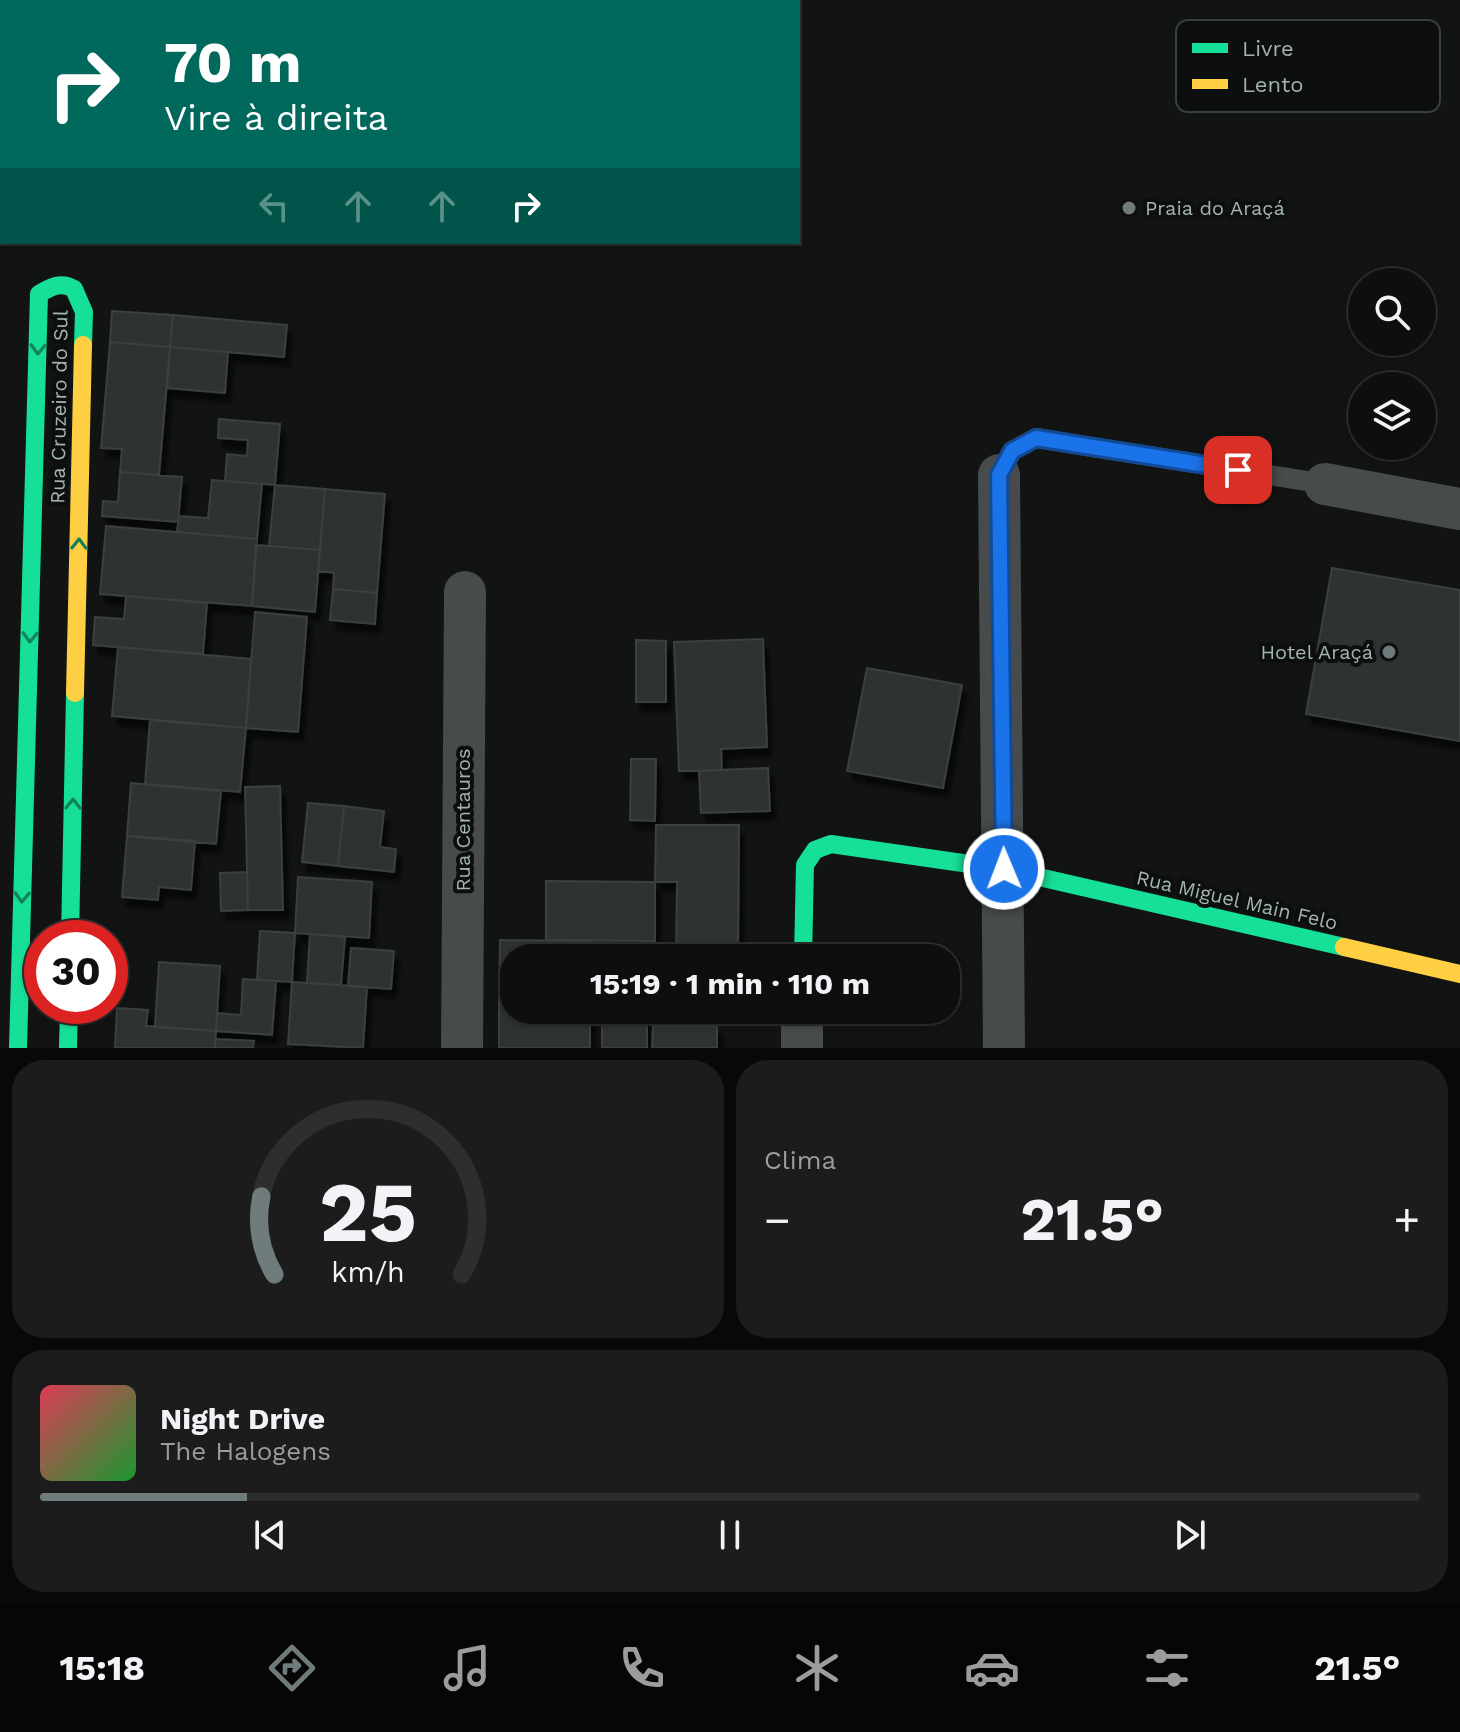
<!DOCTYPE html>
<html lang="pt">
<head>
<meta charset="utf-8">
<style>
  :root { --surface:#0e0e0e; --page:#1c1c1c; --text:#f1f3f6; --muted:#9b9c9e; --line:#2e2e2e; --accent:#707c7c }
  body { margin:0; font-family:"Work Sans",sans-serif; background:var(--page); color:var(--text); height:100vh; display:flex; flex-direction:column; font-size:30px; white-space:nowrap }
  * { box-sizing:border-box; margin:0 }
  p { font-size:26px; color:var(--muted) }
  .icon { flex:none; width:44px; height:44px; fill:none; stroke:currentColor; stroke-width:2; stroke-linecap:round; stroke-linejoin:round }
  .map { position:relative; height:1048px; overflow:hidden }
  .side { display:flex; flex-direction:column; gap:12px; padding:12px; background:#080808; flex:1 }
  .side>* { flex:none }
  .banner { position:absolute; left:0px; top:0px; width:800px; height:244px; box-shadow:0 2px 6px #0004,0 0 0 2px var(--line); background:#00695c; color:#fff; overflow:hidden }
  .tools { position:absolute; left:1348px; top:268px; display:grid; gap:16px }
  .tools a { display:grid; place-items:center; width:88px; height:88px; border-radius:50%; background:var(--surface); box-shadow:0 2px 6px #0004,0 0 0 2px var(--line); font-size:40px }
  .speed { position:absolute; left:24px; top:920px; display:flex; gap:16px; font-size:40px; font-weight:700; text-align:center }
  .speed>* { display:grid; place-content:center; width:104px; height:104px; border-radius:50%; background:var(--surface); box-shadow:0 2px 6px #0004,0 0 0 2px var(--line); line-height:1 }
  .speed .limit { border:12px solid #d22; background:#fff; color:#111 }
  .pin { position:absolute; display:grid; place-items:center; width:68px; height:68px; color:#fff; margin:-34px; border-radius:16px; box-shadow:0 4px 12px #0006 }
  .me { position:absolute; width:88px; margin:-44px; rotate:359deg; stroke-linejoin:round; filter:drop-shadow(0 0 6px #0008) }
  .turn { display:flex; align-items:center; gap:28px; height:168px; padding:0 32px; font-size:36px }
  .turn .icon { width:104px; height:104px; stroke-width:2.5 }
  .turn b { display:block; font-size:56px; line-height:68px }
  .lanes { display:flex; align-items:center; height:76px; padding:0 32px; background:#0003; justify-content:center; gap:40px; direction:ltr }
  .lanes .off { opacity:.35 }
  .big { font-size:60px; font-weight:700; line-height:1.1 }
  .side .card { flex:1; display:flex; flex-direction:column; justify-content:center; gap:12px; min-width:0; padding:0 28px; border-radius:32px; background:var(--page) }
  .side .dial { align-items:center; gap:0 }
  .dial svg { height:208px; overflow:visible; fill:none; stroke:var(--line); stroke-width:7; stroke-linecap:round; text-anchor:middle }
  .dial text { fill:var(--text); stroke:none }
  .song { display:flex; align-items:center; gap:24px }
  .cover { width:96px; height:96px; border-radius:12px; background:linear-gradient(135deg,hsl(350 70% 55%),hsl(130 70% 35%)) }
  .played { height:8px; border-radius:4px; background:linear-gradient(90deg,var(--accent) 15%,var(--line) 15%) }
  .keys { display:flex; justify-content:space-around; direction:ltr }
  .heat { display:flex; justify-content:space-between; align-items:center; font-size:44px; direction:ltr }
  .side .tiles { flex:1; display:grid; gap:12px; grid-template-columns:1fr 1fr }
  .card:last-child { grid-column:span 2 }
  .trip { position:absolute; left:500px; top:944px; width:460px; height:80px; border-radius:32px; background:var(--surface); box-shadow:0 2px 6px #0004,0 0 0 2px var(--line); font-weight:700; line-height:80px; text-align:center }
  .dock { display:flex; height:128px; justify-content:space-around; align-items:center; background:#060606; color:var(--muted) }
  .dock .icon { width:56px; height:56px }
  .dock .current { color:var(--accent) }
  .dock b { font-size:36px; color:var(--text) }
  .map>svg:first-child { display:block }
  .building { fill:#2f3333; stroke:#3b3f3f; stroke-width:2; filter:url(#shadow) }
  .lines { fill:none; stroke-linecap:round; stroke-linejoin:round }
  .lane { stroke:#474b4b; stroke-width:20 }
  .street { stroke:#474b4b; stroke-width:42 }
  .fast { stroke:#16e098; stroke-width:18 }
  .slow { stroke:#ffcf43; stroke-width:18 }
  .oneway { stroke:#12825a }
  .route-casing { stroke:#114b97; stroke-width:20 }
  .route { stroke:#1a73e8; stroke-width:14 }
  .poi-dot { fill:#707c7c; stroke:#0d0e0e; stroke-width:3 }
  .labels { text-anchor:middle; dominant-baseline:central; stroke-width:8; stroke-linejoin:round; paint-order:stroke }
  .poi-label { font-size:20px; fill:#a3b4b4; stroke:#0d0e0e; text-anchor:start }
  .street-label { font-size:20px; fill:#a3b4b4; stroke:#0d0e0e }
  .key { fill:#0d0e0e; stroke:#3a4040; stroke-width:2 }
  .key-label { font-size:22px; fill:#a3b4b4 }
</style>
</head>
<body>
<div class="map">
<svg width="1460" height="1048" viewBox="0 0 1460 1048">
  <defs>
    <filter id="shadow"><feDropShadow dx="5" dy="9" stdDeviation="2" flood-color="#0009"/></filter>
  </defs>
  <rect width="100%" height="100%" fill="#121313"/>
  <!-- building -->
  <path class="building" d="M112,311l61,4 -3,32 -60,-5z
    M173,315l114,10 -3,32 -114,-10z
    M110,342l60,5 -11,128 -39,-3 2,-23 -21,-1z
    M170,347l58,5 -3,41 -58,-5z
    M219,419l61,5 -5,61 -50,-4 2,-27 20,2 1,-16 -30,-2z
    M120,472l62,5 -4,45 -76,-6 1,-15 15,1z
    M212,480l50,4 -5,55 -80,-7 2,-16 29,2z
    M275,485l50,4 -5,61 -51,-4z
    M325,489l60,5 -8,99 -44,-4 1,-16 -16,-2z
    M106,526l151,13 -5,67 -152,-12z
    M256,545l64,5 -5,62 -63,-6z
    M1332,568l128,22v151l-154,-27z
    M333,589l44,4 -2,31 -45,-4z
    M126,596l81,7 -4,51 -110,-9 2,-28 29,2z
    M255,612l52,5 -9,115 -52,-4z
    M763,639l4,108 -46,2 1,21 -43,1 -5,-129z
    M636,640l30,1v61h-30z
    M118,647l133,12 -5,69 -134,-12z
    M867,668l95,17 -19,103 -96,-17z
    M150,720l96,8 -6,64 -95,-8z
    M631,759h25l-1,62 -25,-1z
    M768,768l2,43 -69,2 -2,-42z
    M131,783l90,8 -5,53 -89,-8z
    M280,786l3,124h-35l-3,-123z
    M308,803l36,3 -6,60 -36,-4z
    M344,806l40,5 -4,36 16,2 -2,23 -56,-6z
    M656,825h83l-1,133h-62l1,-76h-22z
    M127,836l68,5 -4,49 -32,-3 -1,13 -36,-3z
    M247,872l1,38 -27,1 -1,-38z
    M298,877l74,5 -3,56 -74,-5z
    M546,881l109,1v59l-109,-1z
    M260,931l35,2 -3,49 -35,-2z
    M310,934l35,3 -4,48 -34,-2z
    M500,940l90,1v17h-76v44h-15z
    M351,948l43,3 -3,38 -43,-3z
    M159,962l61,4 -4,65 -61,-4z
    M243,979l33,2 -4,54 -56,-4 1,-18 24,2z
    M292,982l75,5 -4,61 -75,-4z
    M499,1002h15v8h76v38h-91z
    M117,1008l31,2 -2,16 70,5 -1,17h-100z
    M602,1010h45v38h-45z
    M653,1026h64v22h-65z
    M215,1039l39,2 -1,7h-38z"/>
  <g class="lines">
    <!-- lane -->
    <path class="lane" d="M999,475l13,-24 24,-13 289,46"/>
    <!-- street -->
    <path class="street" d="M999,475l5,573
      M1325,484l135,25
      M462,1048l3,-456
      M802,1048v-38"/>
    <!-- fast -->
    <path class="fast" d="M70,938l5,-245
      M803,958l2,-93 10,-15 16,-6 173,25 340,78
      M18,1048l21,-754c12,-7 22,-13 35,-5l10,23 -1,33
      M68,1048l1,-42"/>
    <!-- slow -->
    <path class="slow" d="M75,693l8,-348
      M1344,947l116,27"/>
  </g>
  <!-- one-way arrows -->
  <defs><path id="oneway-chevron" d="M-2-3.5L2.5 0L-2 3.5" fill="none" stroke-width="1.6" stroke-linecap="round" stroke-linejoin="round" transform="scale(2)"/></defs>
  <g class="oneway">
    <use href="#oneway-chevron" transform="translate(38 349) rotate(92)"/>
    <use href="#oneway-chevron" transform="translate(79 544) rotate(-89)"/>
    <use href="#oneway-chevron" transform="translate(30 637) rotate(92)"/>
    <use href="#oneway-chevron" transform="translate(73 804) rotate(-89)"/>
    <use href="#oneway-chevron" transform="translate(22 897) rotate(92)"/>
  </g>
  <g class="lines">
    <defs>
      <path id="route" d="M1004,869l-5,-394 13,-24 24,-13 202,32"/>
    </defs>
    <!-- route casing -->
    <use href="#route" class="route-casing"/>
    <!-- route -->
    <use href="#route" class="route"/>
  </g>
  <!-- markers -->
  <g class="poi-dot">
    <circle cx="1129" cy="208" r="8"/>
    <circle cx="1389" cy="652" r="8"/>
  </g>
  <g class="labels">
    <!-- poi labels -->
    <g class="poi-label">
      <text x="1145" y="208">Praia do Araçá</text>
      <text x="1373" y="652" text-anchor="end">Hotel Araçá</text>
    </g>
    <!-- street labels -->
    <g class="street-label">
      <text transform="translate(59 407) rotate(-89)">Rua Cruzeiro do Sul</text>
      <text transform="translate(463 820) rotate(-90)">Rua Centauros</text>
      <text transform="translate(1237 900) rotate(13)">Rua Miguel Main Felo</text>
    </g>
  </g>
  <!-- legend -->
  <rect x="1176" y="20" width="264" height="92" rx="12" class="key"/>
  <rect x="1192" y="43" width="36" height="10" fill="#16e098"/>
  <rect x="1192" y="79" width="36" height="10" fill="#ffcf43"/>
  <g class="key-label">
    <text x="1242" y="56">Livre</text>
    <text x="1242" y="92">Lento</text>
  </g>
</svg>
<div class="tools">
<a><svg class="icon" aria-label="search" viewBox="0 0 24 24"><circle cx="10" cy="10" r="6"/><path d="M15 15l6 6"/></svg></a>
<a><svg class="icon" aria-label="layers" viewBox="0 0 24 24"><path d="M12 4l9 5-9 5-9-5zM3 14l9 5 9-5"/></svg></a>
</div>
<div class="speed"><div class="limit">30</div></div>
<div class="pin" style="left:1238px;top:470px;background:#d93025"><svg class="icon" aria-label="arrive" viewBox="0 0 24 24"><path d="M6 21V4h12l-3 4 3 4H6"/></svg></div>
<svg class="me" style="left:1004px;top:869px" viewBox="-20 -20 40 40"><circle r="17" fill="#1a73e8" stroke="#fff" stroke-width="3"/><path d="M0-11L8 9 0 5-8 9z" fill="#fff"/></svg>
<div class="trip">15:19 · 1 min · 110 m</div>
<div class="banner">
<div class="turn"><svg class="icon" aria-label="right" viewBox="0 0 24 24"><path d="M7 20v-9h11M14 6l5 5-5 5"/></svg><div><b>70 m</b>Vire à direita</div></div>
<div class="lanes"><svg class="icon off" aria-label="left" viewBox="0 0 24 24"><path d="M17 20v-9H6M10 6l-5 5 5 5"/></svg><svg class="icon off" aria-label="ahead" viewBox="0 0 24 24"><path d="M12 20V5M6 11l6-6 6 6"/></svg><svg class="icon off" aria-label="ahead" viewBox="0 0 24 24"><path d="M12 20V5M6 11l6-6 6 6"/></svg><svg class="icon" aria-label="right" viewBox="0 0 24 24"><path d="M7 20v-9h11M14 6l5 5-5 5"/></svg></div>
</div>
</div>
<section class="side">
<div class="tiles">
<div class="card dial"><svg viewBox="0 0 100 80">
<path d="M14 69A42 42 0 1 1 86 69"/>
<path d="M14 69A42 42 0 0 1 9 39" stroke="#707c7c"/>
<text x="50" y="56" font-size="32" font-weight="700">25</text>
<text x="50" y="72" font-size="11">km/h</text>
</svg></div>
<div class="card"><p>Clima</p>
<div class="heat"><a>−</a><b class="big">21.5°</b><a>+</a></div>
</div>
<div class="card">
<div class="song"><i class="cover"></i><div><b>Night Drive</b><p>The Halogens</p></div></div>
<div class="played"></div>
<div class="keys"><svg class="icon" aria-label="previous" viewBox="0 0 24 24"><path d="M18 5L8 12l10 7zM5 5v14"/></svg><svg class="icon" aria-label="pause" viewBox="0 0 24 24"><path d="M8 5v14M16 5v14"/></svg><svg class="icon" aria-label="next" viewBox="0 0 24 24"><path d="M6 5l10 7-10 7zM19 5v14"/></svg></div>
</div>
</div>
</section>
<nav class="dock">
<b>15:18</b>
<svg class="icon current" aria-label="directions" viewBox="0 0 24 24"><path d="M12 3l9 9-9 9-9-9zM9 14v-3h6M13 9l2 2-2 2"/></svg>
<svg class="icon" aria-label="music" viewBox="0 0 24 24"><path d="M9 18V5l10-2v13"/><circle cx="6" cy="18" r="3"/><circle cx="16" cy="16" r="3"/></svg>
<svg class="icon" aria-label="phone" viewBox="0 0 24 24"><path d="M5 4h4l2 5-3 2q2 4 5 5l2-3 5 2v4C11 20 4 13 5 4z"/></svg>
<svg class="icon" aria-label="climate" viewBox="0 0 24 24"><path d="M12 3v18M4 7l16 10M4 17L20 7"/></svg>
<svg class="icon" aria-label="car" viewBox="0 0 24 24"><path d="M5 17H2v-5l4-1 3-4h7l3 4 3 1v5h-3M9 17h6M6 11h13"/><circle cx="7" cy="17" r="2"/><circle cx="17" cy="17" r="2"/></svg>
<svg class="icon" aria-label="filters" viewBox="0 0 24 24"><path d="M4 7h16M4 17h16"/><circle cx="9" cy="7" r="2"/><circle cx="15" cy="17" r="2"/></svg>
<b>21.5°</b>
</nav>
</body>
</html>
